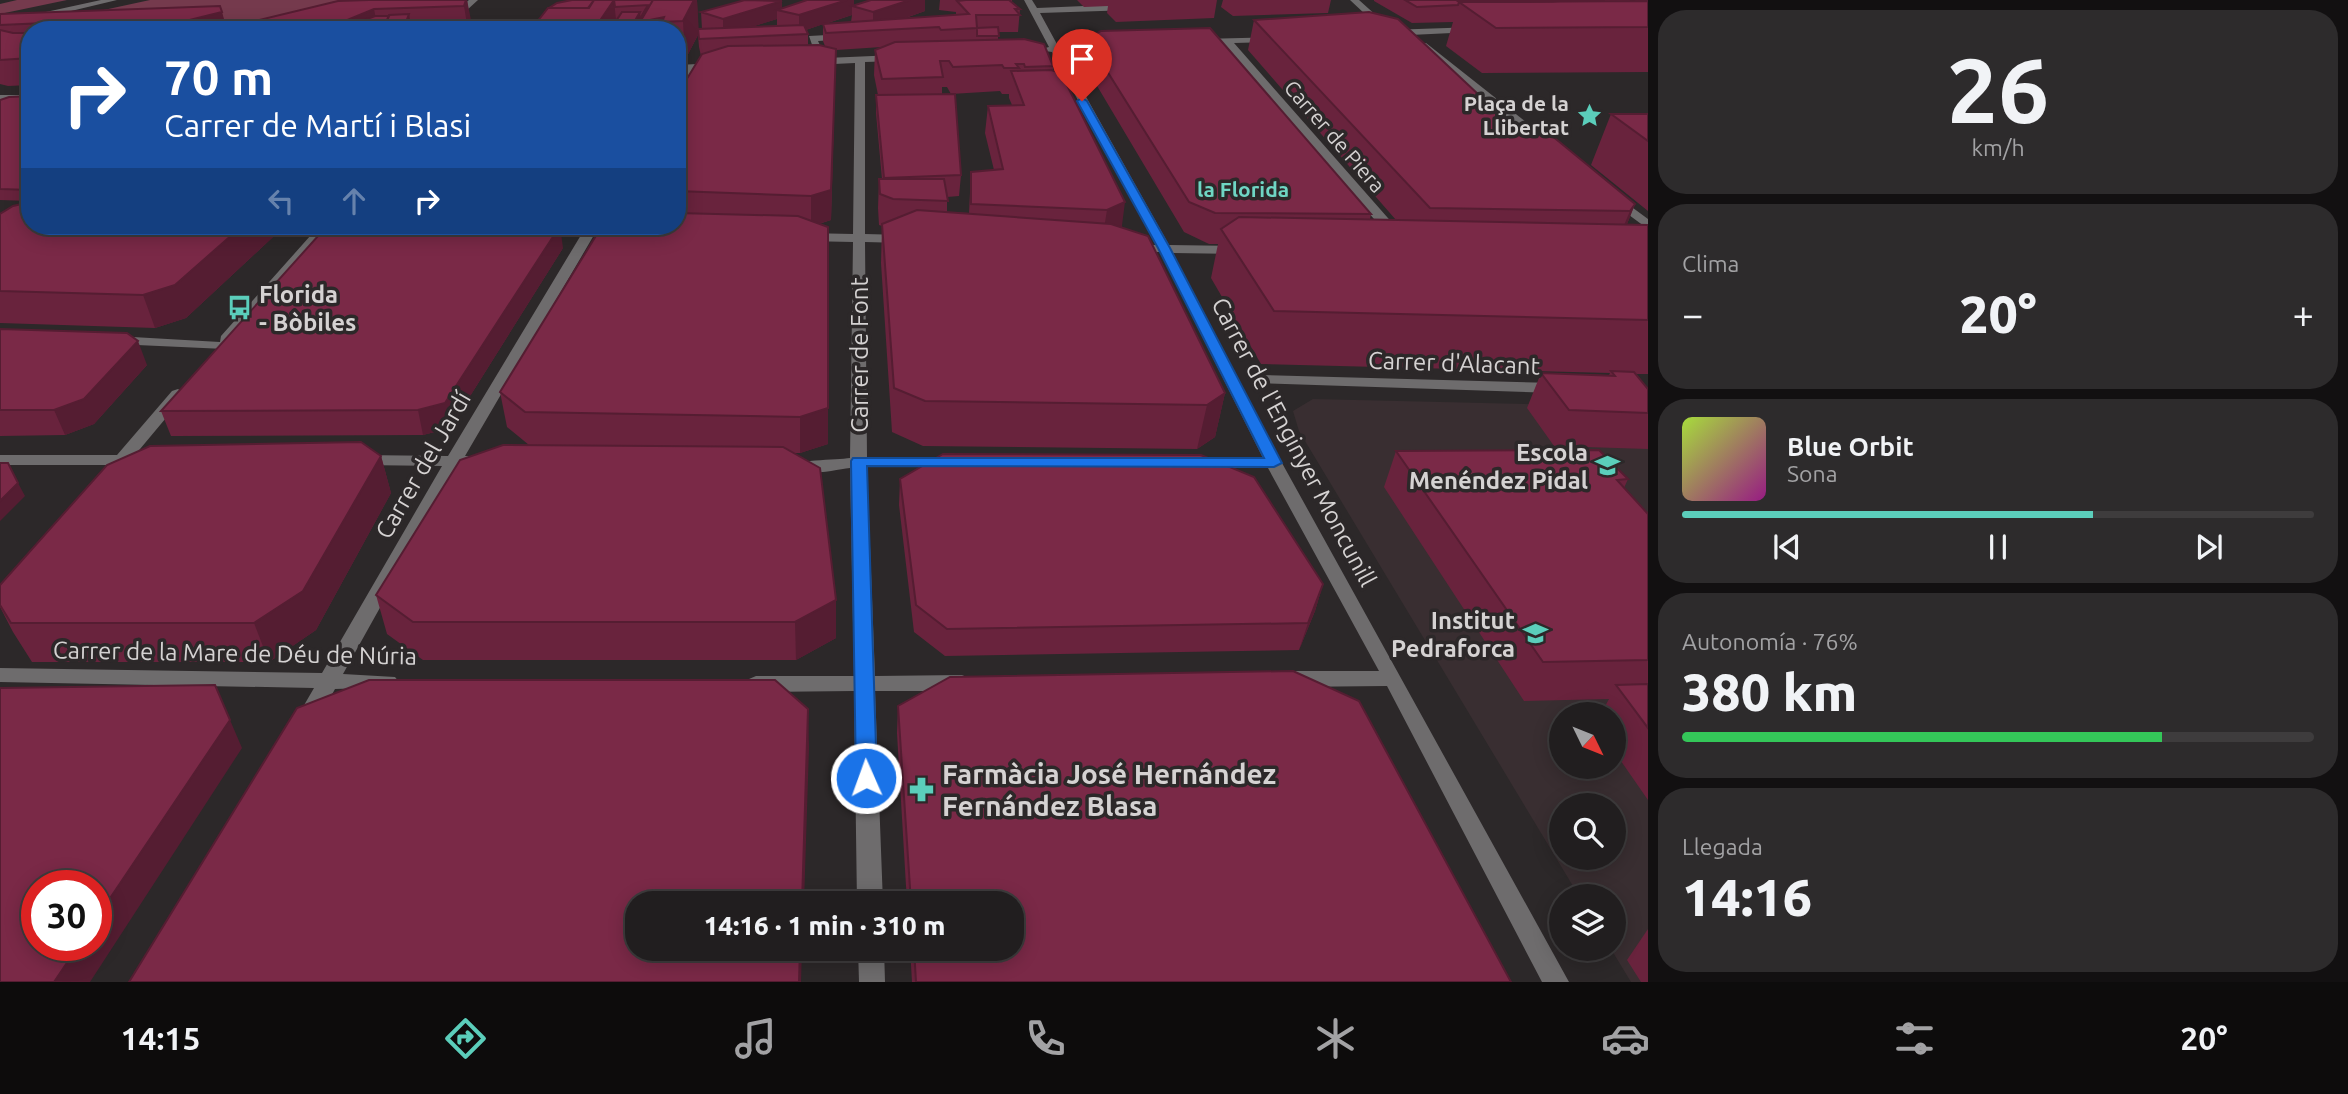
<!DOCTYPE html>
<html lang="es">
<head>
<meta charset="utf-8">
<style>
  :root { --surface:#211e1f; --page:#2d2b2c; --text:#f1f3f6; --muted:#a2a2a4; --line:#3e3c3d; --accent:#5bcebb }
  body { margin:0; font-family:Ubuntu,sans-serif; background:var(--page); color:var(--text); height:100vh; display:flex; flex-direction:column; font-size:26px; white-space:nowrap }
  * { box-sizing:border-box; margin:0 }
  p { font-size:23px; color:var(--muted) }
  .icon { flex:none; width:38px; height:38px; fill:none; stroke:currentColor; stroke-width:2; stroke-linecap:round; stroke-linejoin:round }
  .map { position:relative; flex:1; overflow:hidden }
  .sheet { display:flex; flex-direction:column; gap:10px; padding:10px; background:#121011; width:700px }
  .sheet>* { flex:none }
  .hud { position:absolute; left:21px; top:21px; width:665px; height:214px; border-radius:28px; box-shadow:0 4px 18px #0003,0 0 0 2px var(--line); background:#1a4fa0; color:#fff; overflow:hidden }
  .needle { width:46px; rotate:133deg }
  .buttons { position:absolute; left:1549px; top:702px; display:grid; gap:14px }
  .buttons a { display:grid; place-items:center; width:77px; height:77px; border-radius:50%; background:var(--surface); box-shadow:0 4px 18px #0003,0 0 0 2px var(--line); font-size:35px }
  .speed { position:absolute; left:21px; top:870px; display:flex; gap:14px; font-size:35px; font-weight:700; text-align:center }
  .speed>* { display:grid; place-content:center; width:91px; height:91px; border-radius:50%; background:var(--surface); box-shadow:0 4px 18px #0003,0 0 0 2px var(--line); line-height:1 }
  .speed .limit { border:10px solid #d22; background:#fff; color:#111 }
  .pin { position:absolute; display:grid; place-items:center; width:60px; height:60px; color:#fff; margin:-72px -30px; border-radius:50% 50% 50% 0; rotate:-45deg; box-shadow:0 0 7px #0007 }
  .pin .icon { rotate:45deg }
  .me { position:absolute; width:77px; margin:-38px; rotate:358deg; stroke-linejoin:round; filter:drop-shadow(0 0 5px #0008) }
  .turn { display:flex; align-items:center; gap:24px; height:147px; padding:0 28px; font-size:32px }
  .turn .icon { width:91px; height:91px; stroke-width:2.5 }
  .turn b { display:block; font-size:49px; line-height:60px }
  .lanes { display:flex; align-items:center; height:66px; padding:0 28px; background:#0003; justify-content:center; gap:35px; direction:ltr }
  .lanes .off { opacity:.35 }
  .big { font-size:52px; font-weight:800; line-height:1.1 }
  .sheet .widget { flex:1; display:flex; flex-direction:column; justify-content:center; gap:10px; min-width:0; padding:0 24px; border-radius:28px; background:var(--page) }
  .sheet .dial { align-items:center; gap:0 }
  .dial b { font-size:91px; line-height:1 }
  .song { display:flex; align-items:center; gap:21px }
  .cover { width:84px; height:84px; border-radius:10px; background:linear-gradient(135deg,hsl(80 70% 55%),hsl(310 70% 35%)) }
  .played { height:7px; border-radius:4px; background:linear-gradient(90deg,var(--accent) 65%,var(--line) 65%) }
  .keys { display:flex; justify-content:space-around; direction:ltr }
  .heat { display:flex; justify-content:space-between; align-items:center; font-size:38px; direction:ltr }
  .charge { height:10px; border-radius:5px; background:linear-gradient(90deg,#34c759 76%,var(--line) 0) }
  .trip { position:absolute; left:625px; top:891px; width:399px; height:70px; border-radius:28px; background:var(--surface); box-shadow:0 4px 18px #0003,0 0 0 2px var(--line); font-weight:800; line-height:70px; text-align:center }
  .tab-bar { display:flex; height:112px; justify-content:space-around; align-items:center; background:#0d0c0c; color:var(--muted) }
  .tab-bar .icon { width:49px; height:49px }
  .tab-bar .active { color:var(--accent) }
  .tab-bar b { font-size:32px; color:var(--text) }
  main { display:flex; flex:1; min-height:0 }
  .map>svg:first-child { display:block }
  .built { fill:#392e31; fill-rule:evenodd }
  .green { fill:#753a4d }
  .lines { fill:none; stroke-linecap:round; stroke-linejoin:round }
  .minor { fill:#6e6c6d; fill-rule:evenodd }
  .wall { fill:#69233d; fill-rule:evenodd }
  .shaded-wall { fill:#551d32 }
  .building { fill:#7a2947; stroke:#551d32; stroke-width:2 }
  .route { fill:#1a73e8; stroke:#114b97; stroke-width:2 }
  .labels { text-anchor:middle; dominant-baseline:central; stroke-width:7; stroke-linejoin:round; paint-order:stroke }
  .far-poi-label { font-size:21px; font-weight:bold; fill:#d5d2d2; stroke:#2c2829; text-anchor:end }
  .far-street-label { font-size:21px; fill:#d5d2d2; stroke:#2c2829 }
  .far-neighbourhood-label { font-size:21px; font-weight:bold; fill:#6fd6c4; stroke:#2c2829 }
  .poi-label { font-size:24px; font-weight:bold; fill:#d5d2d2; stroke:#2c2829; text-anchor:end }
  .street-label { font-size:24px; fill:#d5d2d2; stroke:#2c2829 }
  .near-poi-label { font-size:28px; font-weight:bold; fill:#d5d2d2; stroke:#2c2829; text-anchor:start }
</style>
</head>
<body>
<main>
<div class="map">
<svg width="1648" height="982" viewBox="0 0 1648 982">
  <rect width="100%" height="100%" fill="#2c2829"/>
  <!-- built -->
  <path class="built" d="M1313,399l335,8v575h-17l-20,-33 3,-1v-52h-35l-280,-465 -6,-20zM1561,714h53v52h-53zM1561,805h53v53h-53z"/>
  <!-- green -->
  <path class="green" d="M17,0h50l-67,14v-10z
    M150,0h193l-65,20 -237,10 -16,-3z"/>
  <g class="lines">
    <!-- minor -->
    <path class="minor" d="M101,0h16l-117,28v-6z
      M469,0h9l-11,10h-6v-4z
      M570,0h10l-44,30h-11z
      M1024,0h8l5,8 95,-4 4,3 -4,3 -92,3 18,33 52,-2 5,3 -5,3 -49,2 108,193 70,1 7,4 -7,4 -66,-1 109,210 287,519h-27l-155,-296 -99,1 -7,-3 -3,-5 3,-5 7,-3h91l-111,-203h-71l-8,-5 8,-5h66l-103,-206h-30l-7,-4 7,-4 26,1 -104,-193 -14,-2 11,-3z
      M1350,0h9l29,26v4h-6z
      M272,20l1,2 -4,3 -67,4 -4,-3 4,-3z
      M1476,27l2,2 -5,3 -84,4 -5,-3 5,-3z
      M846,34l3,1v4l-31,2 8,17 70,-3 5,3 -5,3 -31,1v172l38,1 6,4 -6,4 -38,-1 2,215h85l8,5 -8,5h-85l8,209 87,-1 7,3 4,5 -4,5 -7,3h-87l8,212h-26l-3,-212 -98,1 -7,-3 -4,-5 4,-5 7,-3h98l-4,-208c-17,2 -51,11 -65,-2 7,-6 52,-6 65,-8l3,-216 -48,-1 -6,-4 6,-4 48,1 2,-171 -42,2 -5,-3 9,-3 -8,-23z
      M1277,37v4l-3,1 -40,1 168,191v6h-10l-168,-196 -23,1 -5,-3 5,-3z
      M1420,43h6l119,94v4h-8l-117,-94z
      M718,63l5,3 -2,2 -27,2 -13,20 -4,1v-11l6,-9h-6v-6z
      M0,95h30v6h-30z
      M1614,194l34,25v10l-38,-28v-6z
      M319,226h13l-101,116 -5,1 -1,6 -110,-5 -7,-4 7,-4 105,6 1,-6z
      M539,226c20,1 75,-3 86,6l-6,4 -25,-1 -129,221h18l8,5 -8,5h-24l-116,208 52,3 4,5 -4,5 -60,2 -20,36 -8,2 -8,-2 -3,-6 18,-31 -314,-6v-14l322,5 120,-207 -82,-1 -8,-5 8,-5 88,1 133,-221 -46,-2 -2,-3z
      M1259,375l297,8 8,5 -8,5 -302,-10 -3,-3 3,-3z
      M178,389l8,5 -51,61 14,1 2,4 -2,4 -30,4 -7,-3h-112v-10h117l55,-64z
      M858,948h26l1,34h-26z"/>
  </g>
  <!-- wall -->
  <path class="wall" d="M369,0h98l3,21 42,-1 1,8 -2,2h-481v55l-22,1 -8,-2v-70l220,-8 6,22z
    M697,0l1,29h4l-1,-17 81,-11v7l72,-3 71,6 -22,8 53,-4v-3l-17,-2 1,-10h72v2l8,7 -2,23h-20v8l55,26v4l69,157 103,166 -10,44 -18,12 -274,-3 -31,-14 -11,-169 1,-37 -3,-1 -1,-17 1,-29h3l-6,-66v-18h2l-4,-20 1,-25 7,-3 -46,3 -5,170 -12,4 9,220 -28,9h-7l43,147v38l-40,22h-373l-36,-26 -11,-39 153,-150 -22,-18 -7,-35 177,-166v-131l24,-39 -2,-9 -1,-12 -13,25h-8v-30h-148l4,-3 12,-14 -1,-2zM852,15l-1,7 -26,2zM777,19v7l-26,1zM823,24v17l2,5 -17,-1v-11l-2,-4zM942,87h5l4,7 49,-3 2,3h7v4l3,7 -24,1 -3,27 9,37 -23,2 -2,41 -22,-1v-15l12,-1 2,-21 -19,-81z
    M1077,0h140l-3,18 -98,4 -9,-9 1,-7 -24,1z
    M1223,0h108l-3,13 -95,3 -12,-9z
    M1374,0h256v1h6l-2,-1h14v72l-166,1 -36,-27 7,-24 -41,1 -38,-22z
    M1254,20l258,106 123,78 -8,20 21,1v149h-12l12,39v36l-94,-3 -27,-38 14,-35 68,2 1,-2 -349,-9 -50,-86 7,-34h-9l-25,-12 -100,-168 3,-25 284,175 -1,5 26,1 -148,-170z
    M30,96v105l-30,-1v-100z
    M1611,114h37v97l-57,-46z
    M0,214l30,12h240l3,11 -87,81 -31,10 -155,-5z
    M563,248l-113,180 -27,7 -252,1 -10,-25z
    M0,329l147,36 -53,59 -29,11 -65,1z
    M1396,451l232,28 -4,9 24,26v286l-34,-49v-37h-13l8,-15 -85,2 -140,-214z
    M381,456l10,37 -75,137 -47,32h-237l-19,-30 -13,-25v-22z
    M900,479l423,105 -8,27 -16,39 -354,6 -31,-24 -15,-127z
    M898,706l613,276h-599l-2,-34h102v-45h-105l-10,-170z
    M1648,929v53h-7l-14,-22z"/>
  <!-- shaded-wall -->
  <path class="shaded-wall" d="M466,0h1l4,20 -3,10 -4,-24z
    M614,0l3,30h-19l-1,-5z
    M694,0h3l2,33 -14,27 -2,-39z
    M847,0h7v7l-2,-1v9l-53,17v-17z
    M910,0h15v11l-52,18v-17z
    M782,1v10l-5,-1v9l-54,17v-17z
    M374,9l4,21 -19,-8 1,8h-37z
    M222,12l5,18h-78z
    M640,12l1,10 23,-5 -2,5v8h-28l-1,-6z
    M409,14l3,16h-16z
    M512,20l1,8 -2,2h-15z
    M836,49l-5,171 -20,6v-30z
    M1125,202l-4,31 -19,8 5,-31z
    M1635,204l-15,38 -6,7 16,-38z
    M242,226h28l3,11 -87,81 -31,10 -12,-33z
    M560,226l3,22 -113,180 -27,7 -5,-25z
    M138,341l9,24 -53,59 -29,11 -11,-25z
    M1225,393l-10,44 -18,12 10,-44z
    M828,408v36l-28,9v-36z
    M381,456l10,37 -75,137 -47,32 -15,-39z
    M18,483l7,13 -25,25v-20z
    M1323,584l-8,27 -16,39 9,-27z
    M836,600v38l-40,22 -1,-38z
    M808,709l1,39 -5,155h-2z
    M230,720l12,28 -152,234h-36l25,-37h17v-26z
    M800,948h2l-1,34h-2z"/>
  <!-- building -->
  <path class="building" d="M369,0h97l-2,6 -90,3 -51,21h-105l120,-29z
    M572,0h22l-5,8h-40l8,-5z
    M594,0h20l-17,25 -64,2 15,-19h40z
    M604,0h49l-13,22 1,8h-31l12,-18h18l-7,12h4l11,-19 -33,2 -1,-7z
    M653,0h41l-11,21 -21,1 2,-5 -24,5z
    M745,0l37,1 -59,18 -22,-7z
    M807,0h40l-48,15 -22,-5z
    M871,0h39l-37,12 -21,-6z
    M966,0h43l11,9h-5l5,6h-44l1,13 -36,2 -2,-3 -113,6 -3,-9 146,-10 -12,-13z
    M1405,0h200l-52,2h-94l-1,3 -41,2z
    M1648,1v26l-152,1 -37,-26z
    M220,6l2,6 -73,18h-70l21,-5 6,3 18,-4 -9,-4 -115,5v-11z
    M1369,12l29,7 114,107h28l95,78 -5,7 -200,-3 -176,-188z
    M409,14l-6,16h-20l6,-15z
    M375,16h14l-6,14h-39l17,-7 -2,-1z
    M512,20l-16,10h-39l1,-2h-18l2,-6z
    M804,25l4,9 -109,5 -1,-10z
    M998,27l1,9h-22v-8h-1z
    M1210,28l161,186 -156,-1 -26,-11 -102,-163 14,-8z
    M0,30l13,3h17v25l-30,2z
    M1024,39l20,5 9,22 -28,1 -1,-3h-8l3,4h-15l-2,-3 -49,2 -4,-6h-9l3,16 -61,2 -7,-29 20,-8z
    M819,45l17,4 -5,141 -20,6 -134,-5v-96l25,-41 26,-8z
    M1051,70l10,3 64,129 -18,8 -136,-6v-32l32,-3 -15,-63 36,-1 -13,-34z
    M955,94l6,81 -77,3 -8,-83z
    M30,96v94l-30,-1v-89l9,-3z
    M1611,114h37v27z
    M879,179h65l4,22 -55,-2 -13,-5z
    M30,202v24h212l-67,59 -32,10 -143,-4v-77l13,-8z
    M917,210l194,14 37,12 77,157 -18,12 -282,-4 -31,-13 -12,-164z
    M677,213l121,3 30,11v181l-28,9 -275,-5 -25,-20 102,-166h75z
    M1239,217l409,8v95l-374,-9 -53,-82z
    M327,226h233l-115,177 -27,7 -257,1z
    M0,329l127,4 11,8 -54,58 -30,11h-54z
    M1611,371l23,1 14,17v24l-79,-3 -28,-37 74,3z
    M361,442l20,14 -78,135 -49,32h-243l-11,-18v-20l107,-120 43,-19z
    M503,445l280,2 37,21 16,132 -41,22h-382l-37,-27 84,-135z
    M1599,450l29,29 -11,1 31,34v146l-105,2 -147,-211z
    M943,454l258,1 53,22 69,107 -15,39 -361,6 -31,-24 -16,-126z
    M0,463h8l10,20 -18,18z
    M1293,671l66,30 152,281h-595l-2,-34h98v-45h-101l-13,-197 52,-29z
    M369,680h406l33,29 -6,194h-165v45h163l-1,34h-670l168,-274z
    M1648,684v44l-32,-43z
    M215,685l15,35 -134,199v-33h-59v59h42l-25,37h-54v-294z"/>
  <!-- route -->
  <path class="route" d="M1082,98l5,3 83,147 112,215 -8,4 -407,-1 10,312 -3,6 -8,3 -7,-3 -3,-6 -5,-317 2,-3h411l-106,-210 -81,-147z"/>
  <!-- icons -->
  <defs>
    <symbol id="sight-bare" viewBox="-9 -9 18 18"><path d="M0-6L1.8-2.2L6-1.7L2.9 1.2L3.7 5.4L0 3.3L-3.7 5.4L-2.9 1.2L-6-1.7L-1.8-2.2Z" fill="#5bcebb" stroke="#2c2829" stroke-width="2.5" paint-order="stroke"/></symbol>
    <symbol id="bus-bare" viewBox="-9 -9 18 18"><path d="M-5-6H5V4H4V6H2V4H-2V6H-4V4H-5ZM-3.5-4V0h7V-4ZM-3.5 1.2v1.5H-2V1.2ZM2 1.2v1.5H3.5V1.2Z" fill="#5bcebb" stroke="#2c2829" stroke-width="2.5" paint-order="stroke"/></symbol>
    <symbol id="school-bare" viewBox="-9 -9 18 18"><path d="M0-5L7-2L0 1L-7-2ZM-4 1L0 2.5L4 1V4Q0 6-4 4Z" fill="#5bcebb" stroke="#2c2829" stroke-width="2.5" paint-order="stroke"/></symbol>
    <symbol id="pharmacy-bare" viewBox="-9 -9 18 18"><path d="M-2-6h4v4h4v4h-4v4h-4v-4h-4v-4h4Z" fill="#5bcebb" stroke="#2c2829" stroke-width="2.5" paint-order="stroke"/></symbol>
  </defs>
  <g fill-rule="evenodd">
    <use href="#sight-bare" x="1572" y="98" width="35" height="35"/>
    <use href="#bus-bare" x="222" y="290" width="35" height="35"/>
    <use href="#school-bare" x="1590" y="448" width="35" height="35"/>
    <use href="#school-bare" x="1518" y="616" width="35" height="35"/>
    <use href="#pharmacy-bare" x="904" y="772" width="35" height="35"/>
  </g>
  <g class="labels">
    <!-- far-poi labels -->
    <g class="far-poi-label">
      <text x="1569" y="103">Plaça de la<tspan x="1569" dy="24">Llibertat</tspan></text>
    </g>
    <!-- far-street labels -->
    <g class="far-street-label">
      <text transform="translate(1335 136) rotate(49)">Carrer de Piera</text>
    </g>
    <!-- far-neighbourhood labels -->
    <g class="far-neighbourhood-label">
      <text x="1243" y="189">la Florida</text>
    </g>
    <!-- poi labels -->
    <g class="poi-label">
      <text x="259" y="294" text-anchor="start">Florida<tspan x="259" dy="28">- Bòbiles</tspan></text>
      <text x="1588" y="452">Escola<tspan x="1588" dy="28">Menéndez Pidal</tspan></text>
      <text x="1515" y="620">Institut<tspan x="1515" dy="28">Pedraforca</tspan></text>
    </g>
    <!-- street labels -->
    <g class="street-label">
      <text transform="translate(859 355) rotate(-90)">Carrer de Font</text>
      <text transform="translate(1454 363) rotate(2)">Carrer d'Alacant</text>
      <text transform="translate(1294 442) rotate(62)">Carrer de l'Enginyer Moncunill</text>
      <text transform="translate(423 465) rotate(-60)">Carrer del Jardí</text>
      <text transform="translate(235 653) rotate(1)">Carrer de la Mare de Déu de Núria</text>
    </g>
    <!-- near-poi labels -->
    <g class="near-poi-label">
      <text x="942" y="773">Farmàcia José Hernández<tspan x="942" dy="32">Fernández Blasa</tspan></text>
    </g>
  </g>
</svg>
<div class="buttons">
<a><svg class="needle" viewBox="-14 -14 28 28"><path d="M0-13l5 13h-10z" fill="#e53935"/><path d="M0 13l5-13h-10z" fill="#a2a2a4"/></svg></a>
<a><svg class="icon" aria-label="search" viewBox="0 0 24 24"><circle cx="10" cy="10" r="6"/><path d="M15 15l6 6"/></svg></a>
<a><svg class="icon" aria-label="layers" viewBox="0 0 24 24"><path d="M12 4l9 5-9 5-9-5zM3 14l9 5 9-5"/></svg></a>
</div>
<div class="speed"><div class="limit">30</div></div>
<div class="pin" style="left:1082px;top:101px;background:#d93025"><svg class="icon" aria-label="arrive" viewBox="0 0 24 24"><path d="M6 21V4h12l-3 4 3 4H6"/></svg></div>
<svg class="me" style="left:866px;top:778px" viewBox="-20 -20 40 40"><circle r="17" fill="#1a73e8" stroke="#fff" stroke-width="3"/><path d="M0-11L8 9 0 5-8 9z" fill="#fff"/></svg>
<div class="trip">14:16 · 1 min · 310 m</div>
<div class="hud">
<div class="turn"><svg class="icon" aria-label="right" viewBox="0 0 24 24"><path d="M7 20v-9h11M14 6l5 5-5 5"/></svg><div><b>70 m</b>Carrer de Martí i Blasi</div></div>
<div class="lanes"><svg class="icon off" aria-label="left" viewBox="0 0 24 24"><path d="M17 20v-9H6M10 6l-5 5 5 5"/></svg><svg class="icon off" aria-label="ahead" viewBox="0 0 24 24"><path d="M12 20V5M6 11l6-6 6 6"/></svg><svg class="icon" aria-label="right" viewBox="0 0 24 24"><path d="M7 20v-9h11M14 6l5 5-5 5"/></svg></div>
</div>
</div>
<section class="sheet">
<div class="widget dial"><b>26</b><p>km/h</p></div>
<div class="widget"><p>Clima</p>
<div class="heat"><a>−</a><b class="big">20°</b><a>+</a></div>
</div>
<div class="widget">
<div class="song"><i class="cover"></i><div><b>Blue Orbit</b><p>Sona</p></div></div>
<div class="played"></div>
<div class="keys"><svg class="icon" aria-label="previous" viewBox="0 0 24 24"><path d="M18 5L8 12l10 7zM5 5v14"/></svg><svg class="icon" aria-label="pause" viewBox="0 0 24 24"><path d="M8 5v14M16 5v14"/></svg><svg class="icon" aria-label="next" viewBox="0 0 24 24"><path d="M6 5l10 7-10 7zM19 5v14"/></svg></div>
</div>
<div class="widget"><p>Autonomía · 76%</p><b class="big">380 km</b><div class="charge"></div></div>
<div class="widget"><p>Llegada</p><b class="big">14:16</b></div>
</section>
</main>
<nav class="tab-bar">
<b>14:15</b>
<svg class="icon active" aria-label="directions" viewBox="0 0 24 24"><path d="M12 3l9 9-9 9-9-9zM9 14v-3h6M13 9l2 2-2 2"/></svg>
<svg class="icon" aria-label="music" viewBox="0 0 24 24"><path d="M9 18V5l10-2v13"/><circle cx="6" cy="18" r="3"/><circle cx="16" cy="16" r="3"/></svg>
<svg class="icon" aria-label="phone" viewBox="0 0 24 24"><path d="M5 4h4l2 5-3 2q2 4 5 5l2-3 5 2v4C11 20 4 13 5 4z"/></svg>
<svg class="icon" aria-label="climate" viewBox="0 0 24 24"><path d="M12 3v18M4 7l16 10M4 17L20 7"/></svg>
<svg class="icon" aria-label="car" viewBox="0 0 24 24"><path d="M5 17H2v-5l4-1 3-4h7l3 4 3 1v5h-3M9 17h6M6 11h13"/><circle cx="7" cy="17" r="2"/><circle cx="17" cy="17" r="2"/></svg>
<svg class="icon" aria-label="filters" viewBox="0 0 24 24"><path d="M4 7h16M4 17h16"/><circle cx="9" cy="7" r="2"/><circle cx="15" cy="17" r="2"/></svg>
<b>20°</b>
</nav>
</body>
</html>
